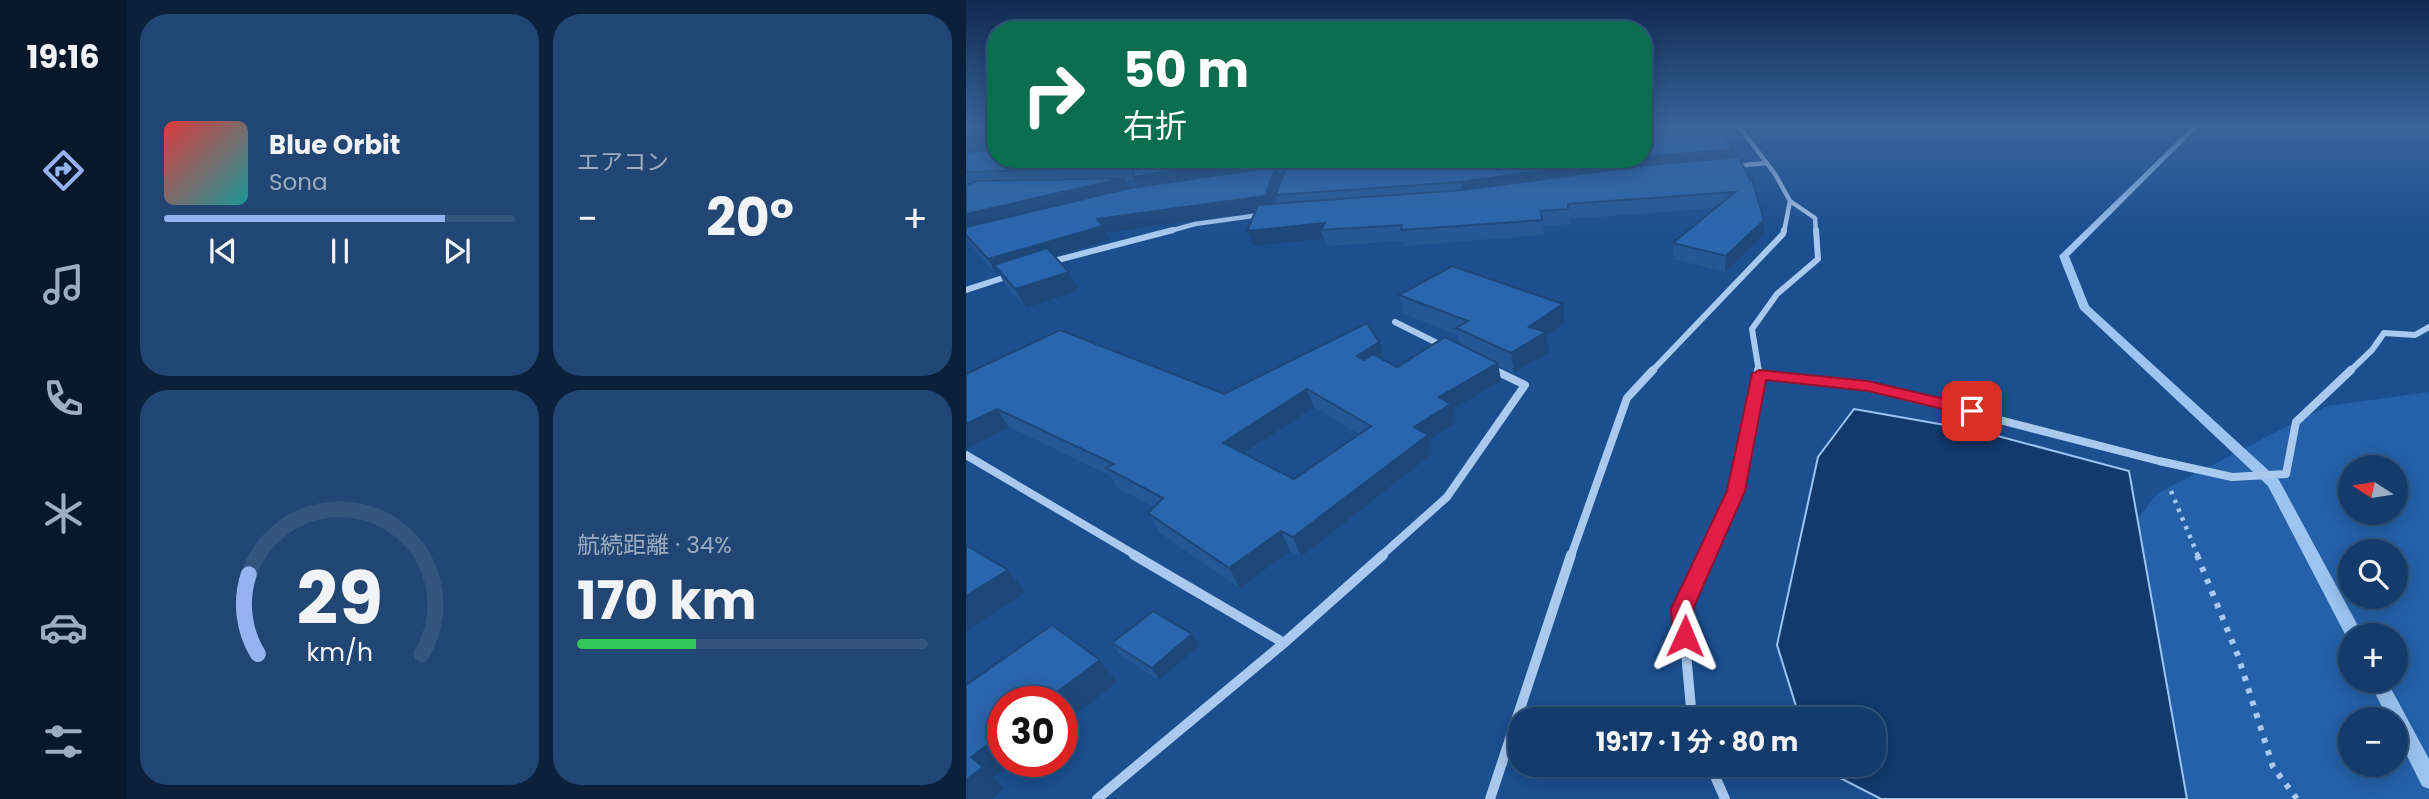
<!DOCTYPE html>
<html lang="ja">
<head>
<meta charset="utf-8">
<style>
  :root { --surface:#143b6b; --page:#214673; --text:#f1f3f6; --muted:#9dadc1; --line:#33557e; --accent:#95b2f1 }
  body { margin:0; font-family:Poppins,"Noto Sans JP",sans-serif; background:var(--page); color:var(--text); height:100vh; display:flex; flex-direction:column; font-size:26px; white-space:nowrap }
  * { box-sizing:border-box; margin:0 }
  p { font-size:23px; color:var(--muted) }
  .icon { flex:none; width:38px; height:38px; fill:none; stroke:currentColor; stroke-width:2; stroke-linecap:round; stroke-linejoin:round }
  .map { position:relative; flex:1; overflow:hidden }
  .drawer { display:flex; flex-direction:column; gap:14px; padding:14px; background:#0b203b; width:840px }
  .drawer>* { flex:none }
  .banner { position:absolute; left:21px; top:21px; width:665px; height:147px; border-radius:28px; box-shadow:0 4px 18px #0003,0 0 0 2px var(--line); background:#0b6e4f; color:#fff; overflow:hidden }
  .needle { width:46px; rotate:282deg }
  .fabs { position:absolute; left:1372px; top:455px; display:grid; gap:14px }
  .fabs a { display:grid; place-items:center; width:70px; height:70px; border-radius:50%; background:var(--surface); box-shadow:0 4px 18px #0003,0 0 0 2px var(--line); font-size:35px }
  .speed { position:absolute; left:21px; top:686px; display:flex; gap:14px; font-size:35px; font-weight:700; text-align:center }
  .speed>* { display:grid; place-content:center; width:91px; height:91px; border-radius:50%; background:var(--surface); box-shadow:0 4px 18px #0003,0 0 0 2px var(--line); line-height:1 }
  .speed .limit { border:10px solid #d22; background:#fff; color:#111 }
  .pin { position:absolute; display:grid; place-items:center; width:60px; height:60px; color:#fff; margin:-30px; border-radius:14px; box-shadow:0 4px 10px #0006 }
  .me { position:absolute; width:77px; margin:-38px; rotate:1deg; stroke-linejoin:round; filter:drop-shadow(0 0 5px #0008) }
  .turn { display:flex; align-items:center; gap:24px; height:147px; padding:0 21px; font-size:32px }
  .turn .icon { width:91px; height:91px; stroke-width:2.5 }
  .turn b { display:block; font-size:49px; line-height:60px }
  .big { font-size:52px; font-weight:700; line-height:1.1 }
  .drawer .widget { flex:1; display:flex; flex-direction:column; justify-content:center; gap:10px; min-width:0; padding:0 24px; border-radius:28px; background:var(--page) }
  .drawer .dial { align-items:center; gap:0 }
  .dial svg { height:182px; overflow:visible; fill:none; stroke:var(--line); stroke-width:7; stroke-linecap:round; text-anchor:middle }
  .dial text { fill:var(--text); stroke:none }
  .song { display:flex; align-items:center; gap:21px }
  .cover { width:84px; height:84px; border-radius:10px; background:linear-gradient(135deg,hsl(0 70% 55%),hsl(180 70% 35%)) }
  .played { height:7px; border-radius:4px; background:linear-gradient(90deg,var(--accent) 80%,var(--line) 80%) }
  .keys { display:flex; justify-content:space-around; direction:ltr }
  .heat { display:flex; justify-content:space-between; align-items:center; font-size:38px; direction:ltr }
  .charge { height:10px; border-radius:5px; background:linear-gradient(90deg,#34c759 34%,var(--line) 0) }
  .drawer .tiles { flex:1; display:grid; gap:14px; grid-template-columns:repeat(2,1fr) }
  .trip { position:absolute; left:542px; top:707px; width:378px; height:70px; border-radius:28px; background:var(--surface); box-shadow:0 4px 18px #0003,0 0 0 2px var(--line); font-weight:700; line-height:70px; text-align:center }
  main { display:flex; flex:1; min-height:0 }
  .menu { display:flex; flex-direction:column; width:126px; justify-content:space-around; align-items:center; background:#08182b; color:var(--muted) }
  .menu .icon { width:49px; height:49px }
  .menu .current { color:var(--accent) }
  .menu b { font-size:32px; color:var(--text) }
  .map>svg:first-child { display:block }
  .green { fill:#2461a8; fill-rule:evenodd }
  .water { fill:#123a6d; stroke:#9cc4f0; stroke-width:2 }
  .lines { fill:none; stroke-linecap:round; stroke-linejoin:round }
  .stream { fill:#9cc4f0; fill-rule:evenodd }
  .path-far1 { stroke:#a9c9ee; stroke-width:4.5; stroke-dasharray:3.5 6; stroke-linecap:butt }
  .path { stroke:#a9c9ee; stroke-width:6; stroke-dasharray:5 8; stroke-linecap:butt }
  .service { stroke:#a9c9ee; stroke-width:3.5 }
  .minor-far3 { stroke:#a9c9ee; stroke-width:4.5 }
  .minor-far2 { stroke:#a9c9ee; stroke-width:6 }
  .minor-far1 { stroke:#a9c9ee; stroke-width:8 }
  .minor { stroke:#a9c9ee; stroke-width:10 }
  .wall { fill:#245895; fill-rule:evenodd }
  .shaded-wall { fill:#1d4779 }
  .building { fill:#2a66ad; stroke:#1d4779; stroke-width:2; fill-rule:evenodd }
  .route { fill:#e11d48; stroke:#92132f; stroke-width:2 }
</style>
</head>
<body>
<main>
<nav class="menu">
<b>19:16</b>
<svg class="icon current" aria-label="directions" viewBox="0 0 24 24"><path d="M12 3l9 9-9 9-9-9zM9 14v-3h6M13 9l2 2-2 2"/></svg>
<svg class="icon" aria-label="music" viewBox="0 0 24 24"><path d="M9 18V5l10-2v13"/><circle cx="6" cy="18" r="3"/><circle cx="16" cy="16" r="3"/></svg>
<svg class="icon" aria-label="phone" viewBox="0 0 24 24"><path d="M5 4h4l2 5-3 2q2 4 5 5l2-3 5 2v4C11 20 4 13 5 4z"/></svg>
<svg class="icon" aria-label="climate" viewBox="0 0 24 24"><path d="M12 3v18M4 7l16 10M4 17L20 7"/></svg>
<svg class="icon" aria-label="car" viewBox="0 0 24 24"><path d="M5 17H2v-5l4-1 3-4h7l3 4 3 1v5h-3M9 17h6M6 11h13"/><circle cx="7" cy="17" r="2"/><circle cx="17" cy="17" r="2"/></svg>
<svg class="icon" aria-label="filters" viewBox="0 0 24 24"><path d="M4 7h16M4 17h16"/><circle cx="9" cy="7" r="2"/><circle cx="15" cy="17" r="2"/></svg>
</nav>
<section class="drawer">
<div class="tiles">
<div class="widget">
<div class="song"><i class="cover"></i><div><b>Blue Orbit</b><p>Sona</p></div></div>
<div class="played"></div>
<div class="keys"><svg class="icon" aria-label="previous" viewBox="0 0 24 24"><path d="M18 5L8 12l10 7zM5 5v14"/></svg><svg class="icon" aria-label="pause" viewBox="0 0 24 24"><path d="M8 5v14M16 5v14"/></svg><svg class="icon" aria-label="next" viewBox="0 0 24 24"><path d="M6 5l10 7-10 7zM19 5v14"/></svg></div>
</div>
<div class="widget"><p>エアコン</p>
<div class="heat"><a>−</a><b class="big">20°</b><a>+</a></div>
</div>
<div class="widget dial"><svg viewBox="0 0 100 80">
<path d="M14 69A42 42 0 1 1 86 69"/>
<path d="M14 69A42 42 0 0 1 10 34" stroke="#95b2f1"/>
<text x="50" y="56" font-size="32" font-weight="700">29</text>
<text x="50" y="72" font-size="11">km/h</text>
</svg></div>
<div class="widget"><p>航続距離 · 34%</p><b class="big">170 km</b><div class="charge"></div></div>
</div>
</section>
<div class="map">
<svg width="1463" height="799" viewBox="0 0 1463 799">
  <rect width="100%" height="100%" fill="#1b4f8f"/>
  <!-- green -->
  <path class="green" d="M1463,392v407h-457l51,-137 135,-169 169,-87zM1384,467h46v46h-46zM1384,551h46v46h-46zM1384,635h46v46h-46zM1384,719h46v46h-46z"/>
  <!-- water -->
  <path class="water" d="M888,409l125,22 150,40 58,328h-306l-66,-34h59v-46h-74l-23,-74 41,-188z"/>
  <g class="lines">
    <!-- stream -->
    <path class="stream" d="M1228,125h6l-131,131 20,50 190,174 84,155h-13v6l-2,-1 -80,-154 -188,-177 -21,-53z
      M1403,681h18l42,78v30l-7,-3 -26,-52v-15h-8z"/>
    <!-- path-far1 -->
    <path class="path-far1" d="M1205,491l27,65"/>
    <!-- path -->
    <path class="path" d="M1231,555l41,101 35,111 24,32"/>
    <!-- service -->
    <path class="service" d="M301,172l4,-13"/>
    <!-- minor-far3 -->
    <path class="minor-far3" d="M772,125l37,49 15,27 25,17 1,14
      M768,166l33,-3
      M200,232l29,-8 65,-9
      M818,232l6,-31"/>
    <!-- minor-far2 -->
    <path class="minor-far2" d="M84,262l123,-32
      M0,290l43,-14
      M429,322l48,24
      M526,369l5,3
      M685,372l132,-138 1,-4
      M793,372l-7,-43 25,-35 41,-35 -2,-29
      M1383,372l23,-22 12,-17 31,2 14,-8"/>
    <!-- minor-far1 -->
    <path class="minor-far1" d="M793,374l109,12 291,75 73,16 54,-3 10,-52 55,-52
      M0,455l171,101
      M415,556l66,-59 78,-112 -31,-15
      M605,556l56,-158 26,-28
      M740,556l30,-65 22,-121"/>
    <!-- minor -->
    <path class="minor" d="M168,555l150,88
      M726,719l-10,-110 25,-54
      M744,765l15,34
      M131,799l187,-156 99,-88
      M524,799l81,-244"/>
  </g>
  <!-- wall -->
  <path class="wall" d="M0,152l297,16 9,-1 461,-10 31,78 -39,37 -52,-13v-16l43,-35 -147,11 1,5 -27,2 1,9 -139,11 -1,-5 -78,5 -2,-7 -71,7 2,-34 -149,21 4,7 -55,17 14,15 10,18 -53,18 -22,-25 -5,-10 -3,1 -27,-31 -3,-5zM311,168h9l-10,27 3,9h-7l8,-24zM159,180h9l2,1 2,6 -10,1z
    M433,295l166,28 -18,13 2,16 -35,21 -16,-8 3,16 -48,28 3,14 -27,16 3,15 -131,103 -11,-6 -50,37 -80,-55 -12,-20 6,-6 -37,-19 -6,-12 -102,-49 -43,23v-76l258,20 155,-52 5,18 13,7 63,-23 -2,-9 -54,-21zM348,407l45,27 -65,45 -50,-25z
    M146,643l87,3 -40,34 -39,-25z"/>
  <!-- shaded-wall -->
  <path class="shaded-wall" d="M767,149v12l-269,34 -3,-13 167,-23h15v-2z
    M279,159h21l-3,11 -124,20 -5,-13z
    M303,159h120l-112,9 3,12 -10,30 -164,23 4,7 -109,33 -7,-8 5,8 -3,1 -8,-15 109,-40 176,-50z
    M158,178l6,14 -164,38v-16z
    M798,220v15l-39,37 1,-16z
    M359,223l-4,7 3,9 -71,7 -6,-15z
    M103,272l10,18 -53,18 -11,-19z
    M597,304l2,19 -18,13 2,16 -35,21 -3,-20 18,-26z
    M413,342l5,18 -21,14 -6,-18z
    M532,363l3,18 -48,28 3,14 -27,16 3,15 -131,103 -8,-20 121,-110 25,-30z
    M341,389l7,18 -83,55 -8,-19z
    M31,409l12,18 -43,23v-26z
    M315,531l9,20 -50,37 -11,-20z
    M42,570l17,22 -59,39v-35z
    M226,634l7,12 -40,34 -7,-12z
    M134,660l17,22 -55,43v-23h-18z
    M37,733v28h12l-21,17 11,11 -13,10h-26v-19l5,-23z"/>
  <!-- building -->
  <path class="building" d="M677,125h72l18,24 -90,8z
    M27,147h3v12h249l-111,18 -1,-7 -5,-3 -162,5v-20l24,-2z
    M773,157l11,23 2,-1 12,41 -38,36 -53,-13 62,-51 -167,12v5l-27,2 1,9 -141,10 1,-5 -81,5 4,-7 -78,8 11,-26 204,-15 187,-25z
    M406,159h256l-167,23 -185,13 10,-29z
    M310,167l-11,29 -168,23 6,7 -115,33 -22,-24v-8l164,-39z
    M158,178l-158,36v-29l11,-4z
    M81,248l22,24 -54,17 -21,-24z
    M486,266l111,38 -34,23 17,5 -35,21 -55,-25 12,-7 -69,-26z
    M401,323l12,19 -22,14 7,4 9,-6 24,13 48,-30 53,26 -59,34 12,7 -37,23 14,8 -135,102 -12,-6 -52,37 -81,-55 15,-15 -57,-30 8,-4 -117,-55 -31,15v-50l94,-44 164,64zM341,389l64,37 -77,53 -71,-36z
    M0,545l42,25 -42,26z
    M187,611l39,23 -40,34 -40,-25z
    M86,625l48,35 -56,42h-41v31l-32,24 12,10 -17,13v-95z"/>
  <!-- sky -->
  <linearGradient id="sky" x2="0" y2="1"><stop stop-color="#0f2b4f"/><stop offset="0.53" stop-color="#39639b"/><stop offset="1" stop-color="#39639b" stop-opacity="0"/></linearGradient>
  <rect width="1463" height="237" fill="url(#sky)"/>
  <!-- route -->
  <path class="route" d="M793,370l109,11 110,26 3,4 -9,5 -104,-25 -102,-11 -21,111 -52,118 3,27 -4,7 -7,3 -8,-3 -4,-7 -2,-27 56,-118 25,-117z"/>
</svg>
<div class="fabs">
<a><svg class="needle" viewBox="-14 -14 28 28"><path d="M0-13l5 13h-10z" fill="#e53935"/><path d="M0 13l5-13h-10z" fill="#9dadc1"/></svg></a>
<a><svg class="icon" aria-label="search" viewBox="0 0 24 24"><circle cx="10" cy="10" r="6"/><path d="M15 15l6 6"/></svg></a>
<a>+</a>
<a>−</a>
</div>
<div class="speed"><div class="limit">30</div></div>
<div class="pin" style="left:1006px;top:411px;background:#d93025"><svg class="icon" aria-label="arrive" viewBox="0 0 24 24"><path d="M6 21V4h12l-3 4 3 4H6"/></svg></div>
<svg class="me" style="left:719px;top:636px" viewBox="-20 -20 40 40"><path d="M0-17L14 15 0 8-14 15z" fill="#e11d48" stroke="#fff" stroke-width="4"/></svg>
<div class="trip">19:17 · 1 分 · 80 m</div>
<div class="banner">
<div class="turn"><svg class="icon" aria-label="right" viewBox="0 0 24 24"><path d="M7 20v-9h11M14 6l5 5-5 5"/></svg><div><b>50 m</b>右折</div></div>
</div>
</div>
</main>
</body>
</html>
